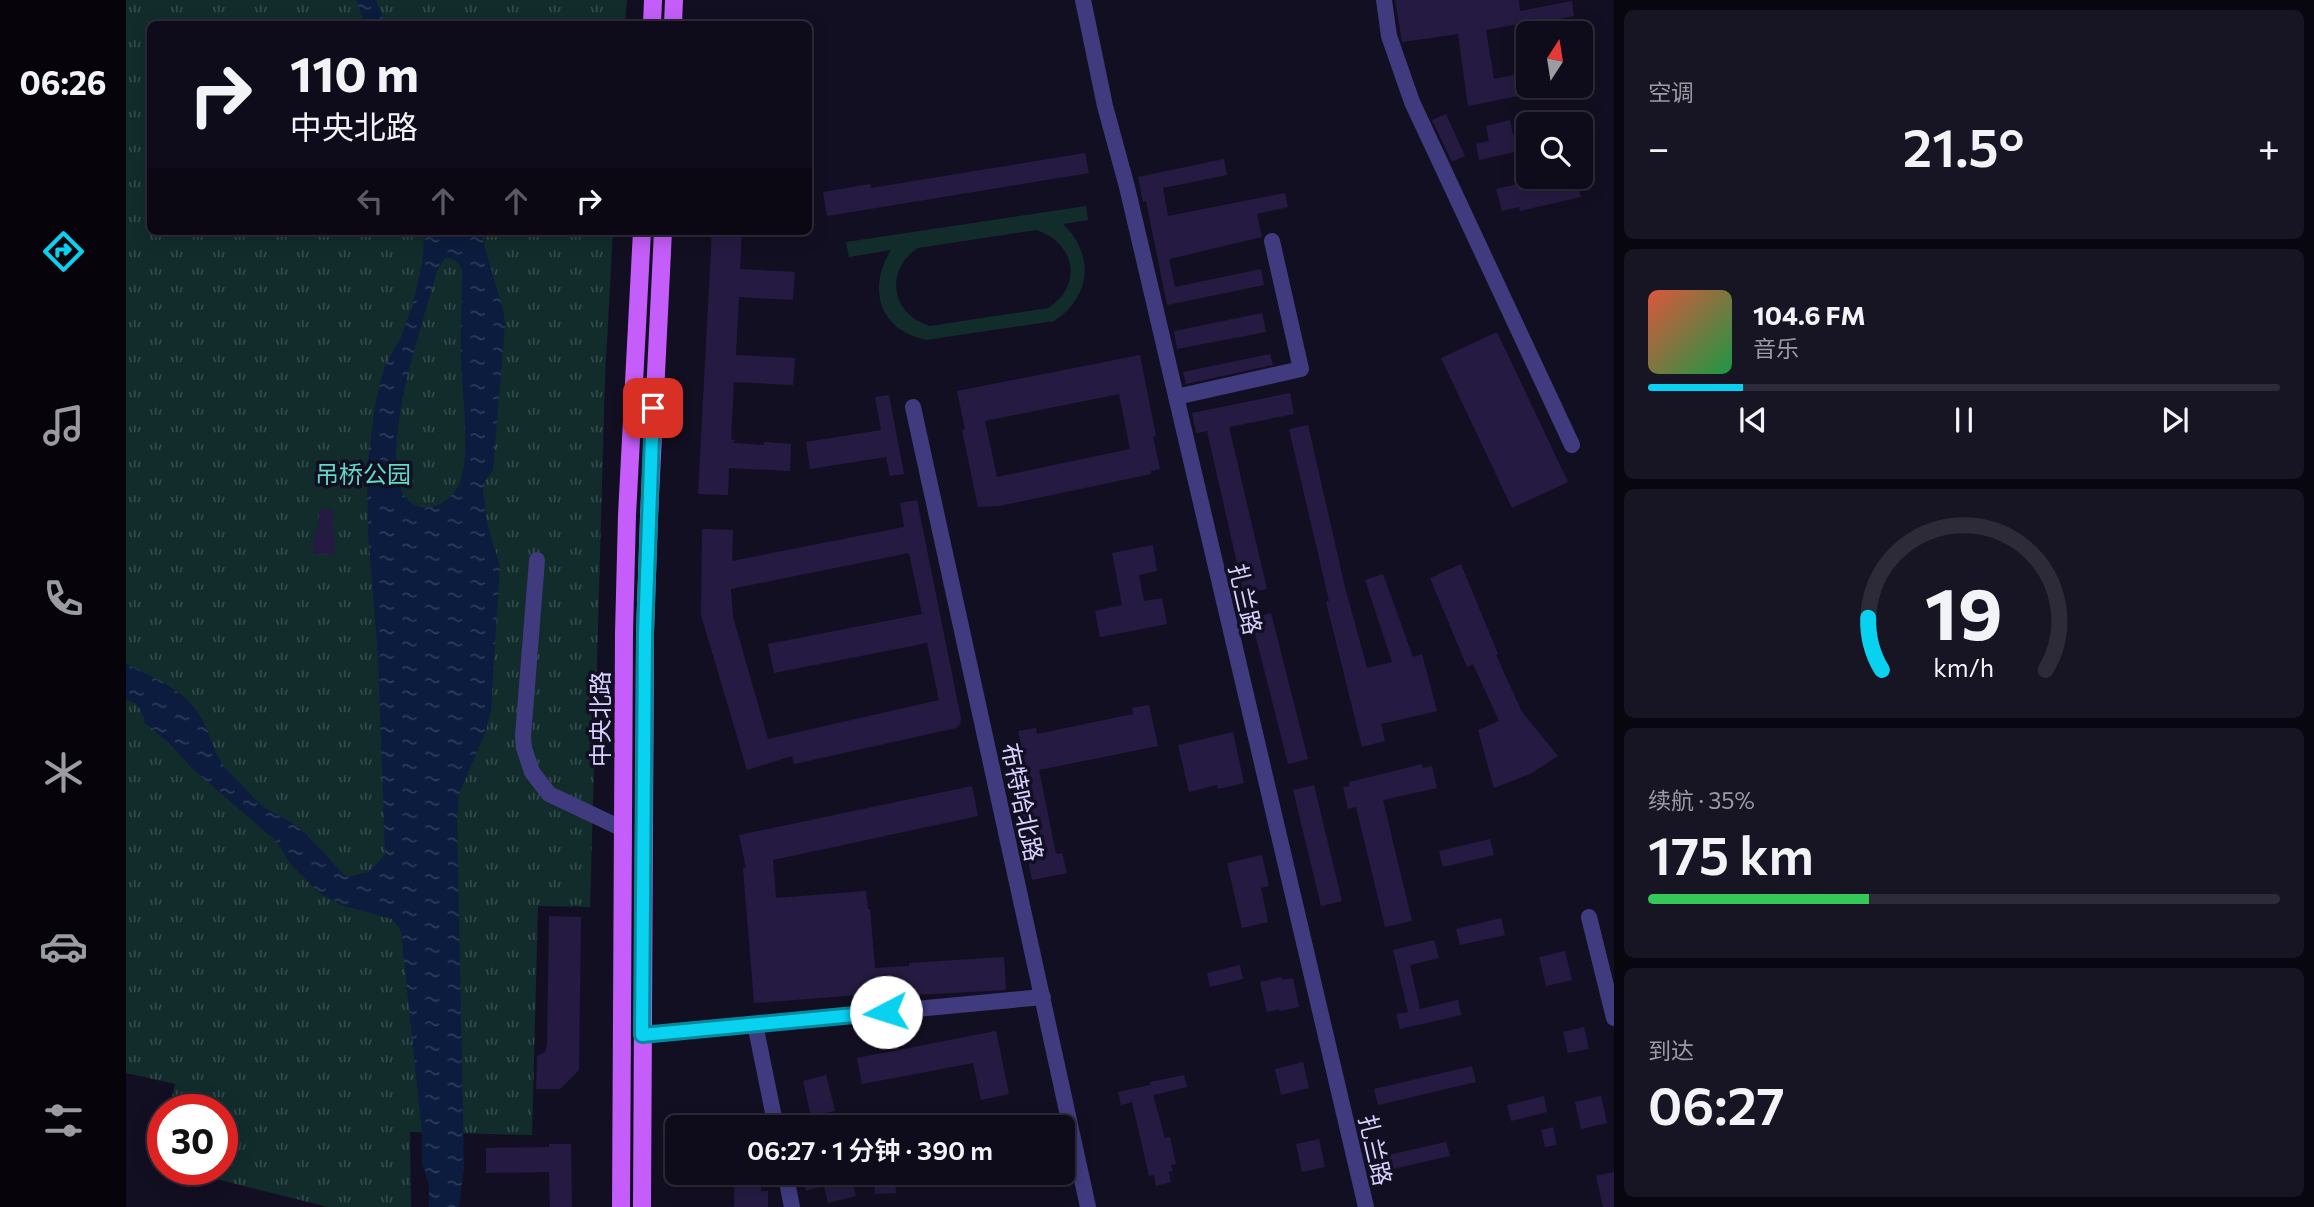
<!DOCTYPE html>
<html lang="zh">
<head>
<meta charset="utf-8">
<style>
  :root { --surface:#0e0b1a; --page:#171423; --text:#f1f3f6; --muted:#9b9ba2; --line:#2e2b39; --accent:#09d2f1 }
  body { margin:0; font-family:Commissioner,"Noto Sans SC",sans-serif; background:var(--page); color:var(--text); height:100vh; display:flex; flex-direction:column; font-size:26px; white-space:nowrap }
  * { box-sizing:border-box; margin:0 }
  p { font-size:23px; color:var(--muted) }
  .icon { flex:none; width:38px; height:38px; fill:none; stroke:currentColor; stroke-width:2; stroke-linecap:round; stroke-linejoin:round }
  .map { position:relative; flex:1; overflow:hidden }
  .panel { display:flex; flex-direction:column; gap:10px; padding:10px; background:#08060e; width:700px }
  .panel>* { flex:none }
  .banner { position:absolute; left:21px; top:21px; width:665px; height:214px; border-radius:10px; box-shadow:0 4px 18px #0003,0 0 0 2px var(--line); background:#0e0b1a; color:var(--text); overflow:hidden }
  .needle { width:46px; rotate:12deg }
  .buttons { position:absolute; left:1390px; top:21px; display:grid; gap:14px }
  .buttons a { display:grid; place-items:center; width:77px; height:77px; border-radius:10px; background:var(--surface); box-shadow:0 4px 18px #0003,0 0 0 2px var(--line); font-size:35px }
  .speed { position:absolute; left:21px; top:1094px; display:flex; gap:14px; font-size:35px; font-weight:700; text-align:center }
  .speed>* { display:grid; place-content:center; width:91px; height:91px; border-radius:50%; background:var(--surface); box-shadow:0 4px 18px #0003,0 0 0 2px var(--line); line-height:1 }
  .speed .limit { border:10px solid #d22; background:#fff; color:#111 }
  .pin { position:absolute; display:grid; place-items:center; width:60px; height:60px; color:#fff; margin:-30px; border-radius:14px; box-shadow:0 4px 10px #0006 }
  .me { position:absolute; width:77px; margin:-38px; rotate:265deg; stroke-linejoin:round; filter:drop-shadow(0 0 5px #0008) }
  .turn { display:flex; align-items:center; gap:24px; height:147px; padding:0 28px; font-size:32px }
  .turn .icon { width:91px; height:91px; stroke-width:2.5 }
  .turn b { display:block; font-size:49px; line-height:60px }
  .lanes { display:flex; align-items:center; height:66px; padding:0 28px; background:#0003; justify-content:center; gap:35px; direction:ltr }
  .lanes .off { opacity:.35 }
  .big { font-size:52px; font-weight:600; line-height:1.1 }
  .panel .card { flex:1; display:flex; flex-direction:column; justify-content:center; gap:10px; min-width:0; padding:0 24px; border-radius:10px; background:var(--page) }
  .panel .dial { align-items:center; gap:0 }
  .dial svg { height:182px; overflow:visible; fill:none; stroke:var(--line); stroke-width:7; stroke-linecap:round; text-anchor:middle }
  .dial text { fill:var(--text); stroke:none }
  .song { display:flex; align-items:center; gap:21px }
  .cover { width:84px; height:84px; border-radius:10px; background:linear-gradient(135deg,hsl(10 70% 55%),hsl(140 70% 35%)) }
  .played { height:7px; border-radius:4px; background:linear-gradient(90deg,var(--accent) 15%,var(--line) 15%) }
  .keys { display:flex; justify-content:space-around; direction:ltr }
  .heat { display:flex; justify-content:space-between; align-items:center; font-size:38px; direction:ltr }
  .charge { height:10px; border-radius:5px; background:linear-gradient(90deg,#34c759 35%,var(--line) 0) }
  .trip { position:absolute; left:539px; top:1115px; width:410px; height:70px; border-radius:10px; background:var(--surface); box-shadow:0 4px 18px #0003,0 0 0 2px var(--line); font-weight:600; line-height:70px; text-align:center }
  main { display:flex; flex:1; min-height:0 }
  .tab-bar { display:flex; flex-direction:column; width:126px; justify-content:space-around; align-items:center; background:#06040a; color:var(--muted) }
  .tab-bar .icon { width:49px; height:49px }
  .tab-bar .active { color:var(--accent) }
  .tab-bar b { font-size:32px; color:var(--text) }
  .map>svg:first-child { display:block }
  .park { fill:url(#park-tufts) }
  .pitch { fill:#122c2c; fill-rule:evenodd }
  .water { fill:url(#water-ripples); fill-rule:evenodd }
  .building { fill:#251b42; fill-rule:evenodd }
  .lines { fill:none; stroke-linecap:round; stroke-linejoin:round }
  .minor { stroke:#403b7f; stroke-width:16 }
  .major { stroke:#c45df9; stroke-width:18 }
  .route-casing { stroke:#06889d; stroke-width:18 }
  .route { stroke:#09d2f1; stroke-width:12 }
  .labels { text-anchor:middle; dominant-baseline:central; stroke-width:7; stroke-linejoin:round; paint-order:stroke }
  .park-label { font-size:24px; fill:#60dac0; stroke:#130f22 }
  .street-label { font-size:24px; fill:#d8d1fd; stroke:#130f22 }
</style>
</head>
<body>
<main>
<nav class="tab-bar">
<b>06:26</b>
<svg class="icon active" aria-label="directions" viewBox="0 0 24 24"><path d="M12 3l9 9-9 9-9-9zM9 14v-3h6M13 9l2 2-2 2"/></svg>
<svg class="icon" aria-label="music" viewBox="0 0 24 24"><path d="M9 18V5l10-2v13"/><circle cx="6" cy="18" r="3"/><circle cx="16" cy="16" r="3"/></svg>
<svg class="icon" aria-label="phone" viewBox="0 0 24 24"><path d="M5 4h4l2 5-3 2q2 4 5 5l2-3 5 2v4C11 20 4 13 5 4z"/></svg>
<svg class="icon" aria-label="climate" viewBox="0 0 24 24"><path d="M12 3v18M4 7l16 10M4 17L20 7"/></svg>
<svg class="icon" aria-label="car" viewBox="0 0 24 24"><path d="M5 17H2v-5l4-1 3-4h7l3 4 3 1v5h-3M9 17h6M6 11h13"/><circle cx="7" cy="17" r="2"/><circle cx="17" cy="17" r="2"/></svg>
<svg class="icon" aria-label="filters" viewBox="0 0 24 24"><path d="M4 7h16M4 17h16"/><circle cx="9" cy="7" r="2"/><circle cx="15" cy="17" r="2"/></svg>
</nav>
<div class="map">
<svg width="1488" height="1207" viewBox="0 0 1488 1207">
  <defs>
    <pattern id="park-tufts" width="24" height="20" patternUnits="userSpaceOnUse" patternTransform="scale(1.75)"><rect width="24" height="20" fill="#122c2c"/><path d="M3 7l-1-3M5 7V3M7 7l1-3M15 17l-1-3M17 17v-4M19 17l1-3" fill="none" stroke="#344a4c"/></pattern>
    <pattern id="water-ripples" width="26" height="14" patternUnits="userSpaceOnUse" patternTransform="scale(1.75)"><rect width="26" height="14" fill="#0b1c3e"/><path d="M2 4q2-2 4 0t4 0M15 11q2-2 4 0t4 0" fill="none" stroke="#2e3c5b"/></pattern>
  </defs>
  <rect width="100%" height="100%" fill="#130f22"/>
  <!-- park -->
  <path class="park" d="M0,0h501l-2,24h-475v207h463l-8,147 -15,529 -52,-1 -6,229 -122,-3 1,75h-83l-153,-38h47v-59l-53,-1 6,-25 -49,-11z"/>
  <!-- pitch -->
  <path class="pitch" d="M960,206l2,14 -25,4c32,31 28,73 -9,97l-128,19c-47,-10 -59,-51 -35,-90l-42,7 -3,-15zM910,230c39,12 48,56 12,78l-118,18c-39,-11 -46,-56 -12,-78z"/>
  <!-- water -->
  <path class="water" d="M230,0h20l9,24h-20z
    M299,231h55l23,78 2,15 -12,146 -7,9 -3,11 4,33 13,43 -9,143 -5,22 -27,63 -2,23 7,350 -5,40h-30v-22l-7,-22v-30l-21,-202 -9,-12 -51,-14 -20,-11 -29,-28 -16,-25 -82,-71 -26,-28 -23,-19 -5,-14 -5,-6 -9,-3v-36c30,14 62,27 78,59 7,15 11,32 21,45l38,39 28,15 18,15 37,40 23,-5 16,-17 -7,-199 -10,-123 -1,-64 8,-64 9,-37 17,-31 12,-34 9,-39zM319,258c10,0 13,3 17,12 0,30 -2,60 -1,90 1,34 10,91 -1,122 -7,21 -37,36 -54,16 -10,-12 -10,-33 -10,-47 3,-61 25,-121 41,-180z"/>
  <!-- building -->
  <path class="building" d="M1269,0h124l1,11 52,-10 2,15 -50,10v-3l-38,7 8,49 25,-5 1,5 8,-2v17l-60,12 -10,-72 -56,8z
    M1320,114l19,42 -13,6 -20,-42z
    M1466,115l3,14 -15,3v-14z
    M1384,120l3,15 15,-4v18l-49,11 -3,-16 13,-3 -3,-15z
    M959,153l4,20 -262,43 -4,-24 47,-8 1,4z
    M1098,159l3,16 -64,13 5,28 117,-23 3,14 -31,7 5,23 -93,22 6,28 86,-18 3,16 -97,20 -21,-104 -3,1 -5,-25z
    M1423,177h27l5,20 -61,14 -1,-4 -17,4 -6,-22z
    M586,231h30l-2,38 55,3 -2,28 -54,-3 -3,58 59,3 -2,27 -59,-3 -3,58h4l-1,3 30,2v-3l27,2 -1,27 -61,-3 -1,27 -30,-1z
    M1136,313l4,19 -89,17 -3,-18z
    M1371,332l71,150 -56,26 -71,-150z
    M1144,354l3,11 -87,19 -3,-12z
    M1014,355l16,81 -3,1 7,32 -9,2v3l-152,32 -21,1 -16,-77 3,-1 -8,-38zM993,394l11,55 -133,28 -12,-56z
    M1164,393l4,21 -65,13 38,162 -23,5 -37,-163 -11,2 -4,-20z
    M763,395l15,79 -14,2 -4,-19 -76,12 -4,-27 75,-12 -6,-33z
    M1182,425l37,162 22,81 25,-6 -27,-82 18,-6 30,83 9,-3 15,57 -56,13 4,17 -23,6 -36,-145 3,-1 -40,-172z
    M791,500l44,219 -1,5 -4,4 -162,36 -2,-8 -45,14 -46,-155 1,-86 31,1 -1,31 172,-34 -4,-24zM783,553l13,61 -154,30 6,29 153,-30 12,57 -171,39 -35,-122 -2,-28z
    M193,509h14l-1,22h3l-1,24 -21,-1 1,-24h4z
    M1027,545l4,26 -18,4 5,26 18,-3 5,26 -67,13 -5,-26 27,-6 -10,-52z
    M1335,564l37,90 -2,1 26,57 36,44 -28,18 -36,14 -16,-58 21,-9 -26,-57 -6,3 -37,-89z
    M1145,613l37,146 -20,5 -37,-146z
    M1023,705l9,41 -119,24 17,84 6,-1 5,20 -35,7 -17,-86 15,-3 -12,-60 18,-3 1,6 96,-20 -1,-6z
    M1107,732l11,51 -26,6 -1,-4 -28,7 -11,-47z
    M1296,764l1,4 9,-2 5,22 -54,12 29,121 -27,6 -29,-120 -8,2 -5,-22 6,-1v-4z
    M1188,785l28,116 -21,5 -28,-116z
    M846,786l6,30 -205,44 3,38 90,-7 2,18h2l5,59 34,-2v-3l95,-6 2,33 -108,6v-4l-144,11 -11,-135h3l-7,-33z
    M1364,839l4,16 -51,12 -4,-16z
    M1136,855l7,31 -8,2 7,34 -26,6 -15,-65z
    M423,916l32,1 -2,153 -19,19h-24l1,-33 8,-4 2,-7z
    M1375,918l4,17 -45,10 -4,-16z
    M1308,940l5,18 -29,7 10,44 38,-9 3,15 -61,14 -4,-15 12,-2 -15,-62z
    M1439,951l7,29 -26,6 -7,-29z
    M1114,965l3,14 -33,8 -3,-14z
    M1155,977l1,3 11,-2 6,29 -20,4v-2l-12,3 -7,-30z
    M1458,1027l5,22 -21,4 -5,-21z
    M870,1031l13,63 -28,6 -8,-37 -111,21 -5,-26z
    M1177,1062l6,26 -28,7 -6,-26z
    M1346,1066l4,16 -98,23 -4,-16z
    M700,1075l9,36 -24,5 -8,-35z
    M1058,1075l3,12 -34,8 12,43 5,-1 6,27 -5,1 2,6 -4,1 2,10 -15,4 -2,-11 -5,1 -17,-74 -11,3 -3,-13 32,-7 1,6 -1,-9z
    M1418,1096l3,16 -36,9 -4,-16z
    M1475,1096l6,27 -26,6 -6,-27z
    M1427,1127l4,18 -12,2 -4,-17z
    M1193,1139l6,28 -23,5 -6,-28z
    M1320,1142l4,14 -71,16 -4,-14z
    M423,1144h22l1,63h-22l-1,-35 -63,1v-25l63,-1z
    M609,1172h26v19h7v16h-34z
    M676,1172h48l6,24 -28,7 -4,-17 -18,5z
    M747,1172h22l1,21 -21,1z
    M1488,1172v35h-11l-7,-31z"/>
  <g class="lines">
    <!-- minor -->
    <path class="minor" d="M957,0l22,106 22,81 239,1020
      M1258,0l5,36 23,66 160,343
      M1050,397l125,-28 -29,-128
      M787,407l175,800
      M411,560l-14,176 1,12 8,24 17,22 74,35
      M1463,917l25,101
      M629,1024l21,103
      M516,1035l401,-38
      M659,1172l7,35"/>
    <!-- major -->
    <path class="major" d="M526,24l1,-24
      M547,24l1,-24
      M495,1207l3,-574 3,-118 15,-284
      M516,1207l3,-574 4,-117 14,-285"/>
  </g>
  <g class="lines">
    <defs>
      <path id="route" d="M527,408l-8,226 -3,401 244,-23"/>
    </defs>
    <!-- route casing -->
    <use href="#route" class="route-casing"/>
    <!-- route -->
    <use href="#route" class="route"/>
  </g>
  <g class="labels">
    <!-- park labels -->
    <g class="park-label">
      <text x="237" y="473">吊桥公园</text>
    </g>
    <!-- street labels -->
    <g class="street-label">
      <text transform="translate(1120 599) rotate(77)">扎兰路</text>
      <text transform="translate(473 719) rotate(-90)">中央北路</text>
      <text transform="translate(897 802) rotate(78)">布特哈北路</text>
      <text transform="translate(1250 1150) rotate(77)">扎兰路</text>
    </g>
  </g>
</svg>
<div class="buttons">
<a><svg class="needle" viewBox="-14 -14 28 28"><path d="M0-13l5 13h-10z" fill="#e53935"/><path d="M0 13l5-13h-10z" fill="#9b9ba2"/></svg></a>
<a><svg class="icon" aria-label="search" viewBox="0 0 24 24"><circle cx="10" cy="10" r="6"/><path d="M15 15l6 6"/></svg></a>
</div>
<div class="speed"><div class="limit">30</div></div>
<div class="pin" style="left:527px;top:408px;background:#d93025"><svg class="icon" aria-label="arrive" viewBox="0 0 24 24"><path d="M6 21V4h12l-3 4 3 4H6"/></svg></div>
<svg class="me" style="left:760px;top:1012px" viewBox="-20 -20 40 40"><circle r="19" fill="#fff"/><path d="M0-13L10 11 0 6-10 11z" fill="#09d2f1"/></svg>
<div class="trip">06:27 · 1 分钟 · 390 m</div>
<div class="banner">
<div class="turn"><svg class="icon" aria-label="right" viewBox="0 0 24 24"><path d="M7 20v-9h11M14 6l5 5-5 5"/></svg><div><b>110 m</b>中央北路</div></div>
<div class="lanes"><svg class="icon off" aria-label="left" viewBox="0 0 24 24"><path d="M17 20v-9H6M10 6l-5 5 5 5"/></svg><svg class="icon off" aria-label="ahead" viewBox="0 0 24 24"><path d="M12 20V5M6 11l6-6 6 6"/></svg><svg class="icon off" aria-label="ahead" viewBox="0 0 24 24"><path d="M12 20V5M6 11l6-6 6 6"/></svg><svg class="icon" aria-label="right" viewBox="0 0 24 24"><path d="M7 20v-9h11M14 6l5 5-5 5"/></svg></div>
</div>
</div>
<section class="panel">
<div class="card"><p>空调</p>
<div class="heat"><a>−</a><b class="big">21.5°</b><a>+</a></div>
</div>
<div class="card">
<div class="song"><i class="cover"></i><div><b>104.6 FM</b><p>音乐</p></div></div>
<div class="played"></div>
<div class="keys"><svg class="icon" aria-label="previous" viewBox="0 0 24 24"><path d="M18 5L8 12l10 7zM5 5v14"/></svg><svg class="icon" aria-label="pause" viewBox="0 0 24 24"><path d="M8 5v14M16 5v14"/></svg><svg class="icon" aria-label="next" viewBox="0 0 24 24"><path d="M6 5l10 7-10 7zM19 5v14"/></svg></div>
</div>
<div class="card dial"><svg viewBox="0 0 100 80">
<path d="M14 69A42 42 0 1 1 86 69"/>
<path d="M14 69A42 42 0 0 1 8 46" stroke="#09d2f1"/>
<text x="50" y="56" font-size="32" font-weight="700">19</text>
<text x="50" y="72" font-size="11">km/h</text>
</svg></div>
<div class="card"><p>续航 · 35%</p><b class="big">175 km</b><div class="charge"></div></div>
<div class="card"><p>到达</p><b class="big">06:27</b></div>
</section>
</main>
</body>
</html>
